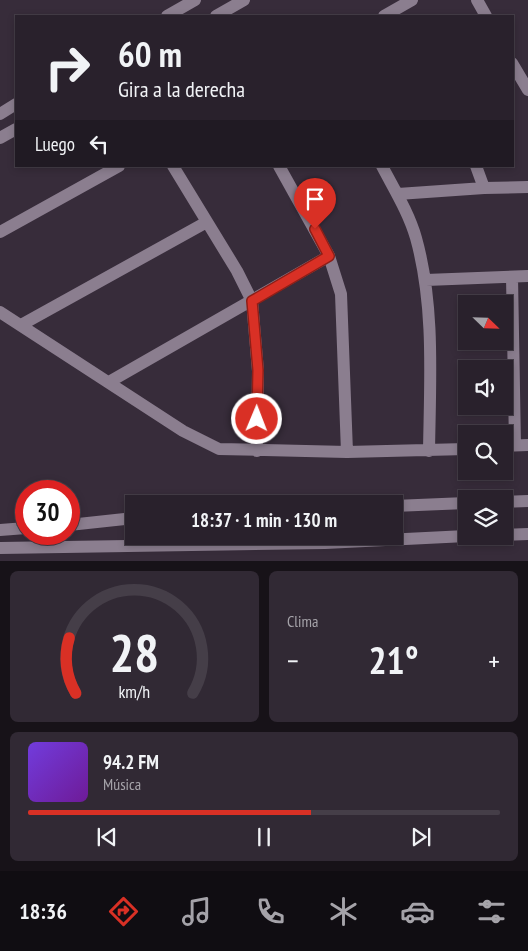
<!DOCTYPE html>
<html lang="es">
<head>
<meta charset="utf-8">
<style>
  :root { --surface:#29212c; --page:#312934; --text:#f1f3f6; --muted:#a5a3a9; --line:#453e48; --accent:#d93025 }
  body { margin:0; font-family:"PT Sans Narrow",sans-serif; background:var(--page); color:var(--text); height:100vh; display:flex; flex-direction:column; font-size:19px; white-space:nowrap }
  * { box-sizing:border-box; margin:0 }
  p { font-size:16px; color:var(--muted) }
  .icon { flex:none; width:28px; height:28px; fill:none; stroke:currentColor; stroke-width:2; stroke-linecap:round; stroke-linejoin:round }
  .map { position:relative; height:561px; overflow:hidden }
  .sheet { display:flex; flex-direction:column; gap:10px; padding:10px; background:#171218; flex:1 }
  .sheet>* { flex:none }
  .guide { position:absolute; left:15px; top:15px; width:499px; height:152px; border-radius:0px; box-shadow:0 2px 8px #0003,0 0 0 1px var(--line); background:#29212c; color:var(--text); overflow:hidden }
  .needle { width:32px; rotate:113deg }
  .fabs { position:absolute; left:458px; top:295px; display:grid; gap:10px }
  .fabs a { display:grid; place-items:center; width:55px; height:55px; border-radius:0px; background:var(--surface); box-shadow:0 2px 8px #0003,0 0 0 1px var(--line); font-size:25px }
  .speed { position:absolute; left:15px; top:480px; display:flex; gap:10px; font-size:25px; font-weight:700; text-align:center }
  .speed>* { display:grid; place-content:center; width:65px; height:65px; border-radius:50%; background:var(--surface); box-shadow:0 2px 8px #0003,0 0 0 1px var(--line); line-height:1 }
  .speed .limit { border:8px solid #d22; background:#fff; color:#111 }
  .pin { position:absolute; display:grid; place-items:center; width:42px; height:42px; color:#fff; margin:-51px -21px; border-radius:50% 50% 50% 0; rotate:-45deg; box-shadow:0 0 5px #0007 }
  .pin .icon { rotate:45deg }
  .me { position:absolute; width:55px; margin:-28px; rotate:1deg; stroke-linejoin:round; filter:drop-shadow(0 0 4px #0008) }
  .turn { display:flex; align-items:center; gap:18px; height:105px; padding:0 20px; font-size:22px }
  .turn .icon { width:65px; height:65px; stroke-width:2.5 }
  .turn b { display:block; font-size:35px; line-height:42px }
  .then { display:flex; align-items:center; height:48px; padding:0 20px; background:#0003; gap:10px; font-size:19px }
  .big { font-size:38px; font-weight:700; line-height:1.1 }
  .sheet .widget { flex:1; display:flex; flex-direction:column; justify-content:center; gap:8px; min-width:0; padding:0 18px; border-radius:8px; background:var(--page) }
  .sheet .dial { align-items:center; gap:0 }
  .dial svg { height:130px; overflow:visible; fill:none; stroke:var(--line); stroke-width:7; stroke-linecap:round; text-anchor:middle }
  .dial text { fill:var(--text); stroke:none }
  .song { display:flex; align-items:center; gap:15px }
  .cover { width:60px; height:60px; border-radius:8px; background:linear-gradient(135deg,hsl(260 70% 55%),hsl(280 70% 35%)) }
  .played { height:5px; border-radius:2px; background:linear-gradient(90deg,var(--accent) 60%,var(--line) 60%) }
  .keys { display:flex; justify-content:space-around; direction:ltr }
  .heat { display:flex; justify-content:space-between; align-items:center; font-size:28px; direction:ltr }
  .sheet .tiles { flex:1; display:grid; gap:10px; grid-template-columns:1fr 1fr }
  .widget:last-child { grid-column:span 2 }
  .trip { position:absolute; left:125px; top:495px; width:278px; height:50px; border-radius:0px; background:var(--surface); box-shadow:0 2px 8px #0003,0 0 0 1px var(--line); font-weight:700; line-height:50px; text-align:center }
  .tabs { display:flex; height:80px; justify-content:space-around; align-items:center; background:#100d12; color:var(--muted) }
  .tabs .icon { width:35px; height:35px }
  .tabs .active { color:var(--accent) }
  .tabs b { font-size:22px; color:var(--text) }
  .map>svg:first-child { display:block }
  .lines { fill:none; stroke-linecap:round; stroke-linejoin:round }
  .minor { stroke:#8b7e8f; stroke-width:12 }
  .route-casing { stroke:#8d1f18; stroke-width:12 }
  .route { stroke:#d93025; stroke-width:9 }
</style>
</head>
<body>
<div class="map">
<svg width="528" height="561" viewBox="0 0 528 561">
  <rect width="100%" height="100%" fill="#372c3a"/>
  <g class="lines">
    <!-- minor -->
    <path class="minor" d="M477,0l9,16
      M167,16l28,-16
      M216,16l28,-16
      M384,16l28,-16
      M512,63l16,27
      M0,114l16,-10
      M0,138l16,-9
      M173,166l64,105 15,30 6,70 -1,80
      M279,166l50,90 12,38 6,158
      M382,166c12,23 27,47 34,72 19,68 14,143 13,213
      M476,166l8,22
      M398,194l86,-6 44,-1
      M0,232l119,-66
      M512,277l3,168
      M426,280l102,-4
      M0,312l183,119 36,18 128,3 119,-3
      M21,325l184,-102
      M109,382l220,-126
      M504,446l24,-1
      M504,502l24,-1
      M394,506l72,-3
      M69,525l65,-7
      M0,530l26,-2
      M504,535l24,-1
      M0,548l325,-5 141,-7"/>
  </g>
  <g class="lines">
    <defs>
      <path id="route" d="M257,419l1,-49 -6,-69 77,-45 -14,-27"/>
    </defs>
    <!-- route casing -->
    <use href="#route" class="route-casing"/>
    <!-- route -->
    <use href="#route" class="route"/>
  </g>
</svg>
<div class="fabs">
<a><svg class="needle" viewBox="-14 -14 28 28"><path d="M0-13l5 13h-10z" fill="#e53935"/><path d="M0 13l5-13h-10z" fill="#a5a3a9"/></svg></a>
<a><svg class="icon" aria-label="sound" viewBox="0 0 24 24"><path d="M4 9h4l5-4v14l-5-4H4zM17 9q2 3 0 6"/></svg></a>
<a><svg class="icon" aria-label="search" viewBox="0 0 24 24"><circle cx="10" cy="10" r="6"/><path d="M15 15l6 6"/></svg></a>
<a><svg class="icon" aria-label="layers" viewBox="0 0 24 24"><path d="M12 4l9 5-9 5-9-5zM3 14l9 5 9-5"/></svg></a>
</div>
<div class="speed"><div class="limit">30</div></div>
<div class="pin" style="left:315px;top:229px;background:#d93025"><svg class="icon" aria-label="arrive" viewBox="0 0 24 24"><path d="M6 21V4h12l-3 4 3 4H6"/></svg></div>
<svg class="me" style="left:257px;top:419px" viewBox="-20 -20 40 40"><circle r="17" fill="#d93025" stroke="#fff" stroke-width="3"/><path d="M0-11L8 9 0 5-8 9z" fill="#fff"/></svg>
<div class="trip">18:37 · 1 min · 130 m</div>
<div class="guide">
<div class="turn"><svg class="icon" aria-label="right" viewBox="0 0 24 24"><path d="M7 20v-9h11M14 6l5 5-5 5"/></svg><div><b>60 m</b>Gira a la derecha</div></div>
<div class="then">Luego<svg class="icon" aria-label="left" viewBox="0 0 24 24"><path d="M17 20v-9H6M10 6l-5 5 5 5"/></svg></div>
</div>
</div>
<section class="sheet">
<div class="tiles">
<div class="widget dial"><svg viewBox="0 0 100 80">
<path d="M14 69A42 42 0 1 1 86 69"/>
<path d="M14 69A42 42 0 0 1 10 35" stroke="#d93025"/>
<text x="50" y="56" font-size="32" font-weight="700">28</text>
<text x="50" y="72" font-size="11">km/h</text>
</svg></div>
<div class="widget"><p>Clima</p>
<div class="heat"><a>−</a><b class="big">21°</b><a>+</a></div>
</div>
<div class="widget">
<div class="song"><i class="cover"></i><div><b>94.2 FM</b><p>Música</p></div></div>
<div class="played"></div>
<div class="keys"><svg class="icon" aria-label="previous" viewBox="0 0 24 24"><path d="M18 5L8 12l10 7zM5 5v14"/></svg><svg class="icon" aria-label="pause" viewBox="0 0 24 24"><path d="M8 5v14M16 5v14"/></svg><svg class="icon" aria-label="next" viewBox="0 0 24 24"><path d="M6 5l10 7-10 7zM19 5v14"/></svg></div>
</div>
</div>
</section>
<nav class="tabs">
<b>18:36</b>
<svg class="icon active" aria-label="directions" viewBox="0 0 24 24"><path d="M12 3l9 9-9 9-9-9zM9 14v-3h6M13 9l2 2-2 2"/></svg>
<svg class="icon" aria-label="music" viewBox="0 0 24 24"><path d="M9 18V5l10-2v13"/><circle cx="6" cy="18" r="3"/><circle cx="16" cy="16" r="3"/></svg>
<svg class="icon" aria-label="phone" viewBox="0 0 24 24"><path d="M5 4h4l2 5-3 2q2 4 5 5l2-3 5 2v4C11 20 4 13 5 4z"/></svg>
<svg class="icon" aria-label="climate" viewBox="0 0 24 24"><path d="M12 3v18M4 7l16 10M4 17L20 7"/></svg>
<svg class="icon" aria-label="car" viewBox="0 0 24 24"><path d="M5 17H2v-5l4-1 3-4h7l3 4 3 1v5h-3M9 17h6M6 11h13"/><circle cx="7" cy="17" r="2"/><circle cx="17" cy="17" r="2"/></svg>
<svg class="icon" aria-label="filters" viewBox="0 0 24 24"><path d="M4 7h16M4 17h16"/><circle cx="9" cy="7" r="2"/><circle cx="15" cy="17" r="2"/></svg>
</nav>
</body>
</html>
